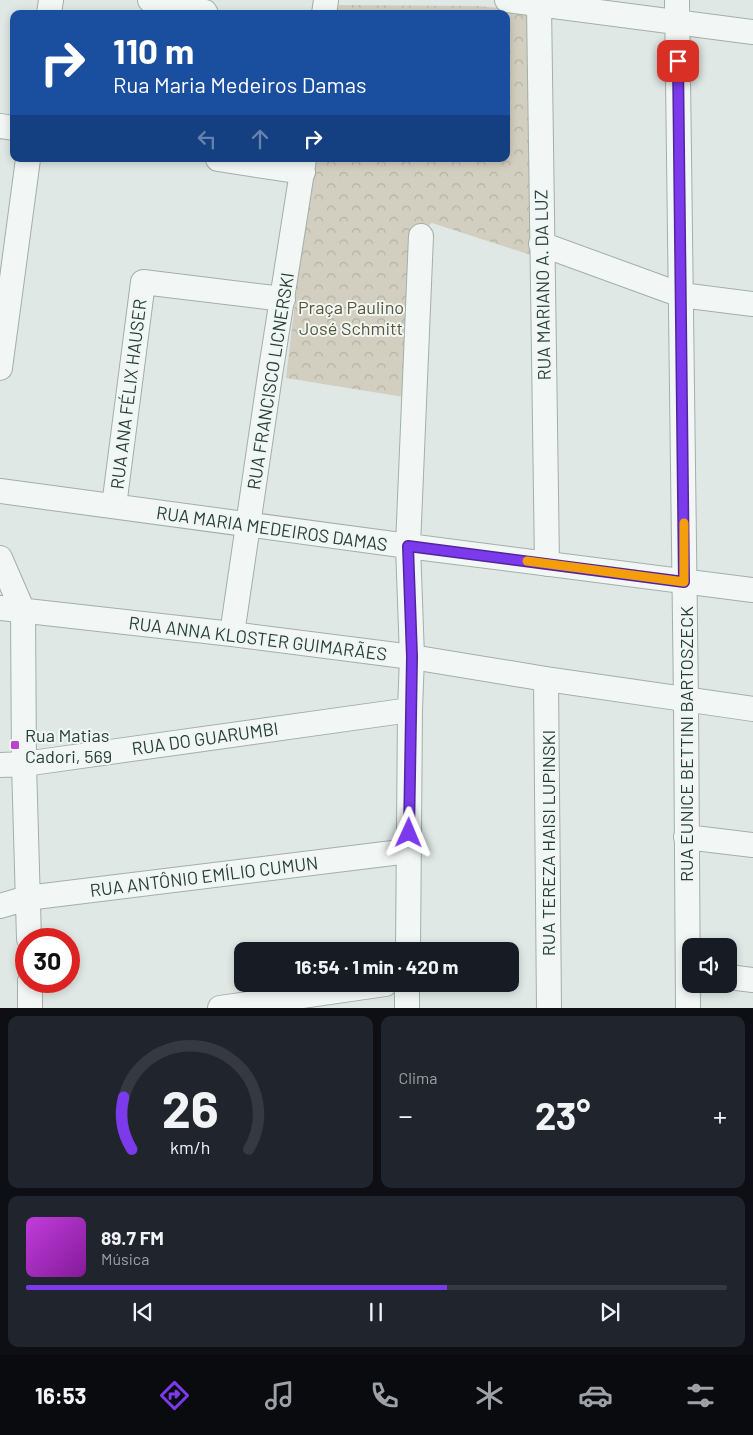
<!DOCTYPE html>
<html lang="pt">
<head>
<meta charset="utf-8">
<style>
  :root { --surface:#171b24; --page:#20242c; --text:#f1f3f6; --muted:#9ea1a6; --line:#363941; --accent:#7c3aed }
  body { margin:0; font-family:Barlow,sans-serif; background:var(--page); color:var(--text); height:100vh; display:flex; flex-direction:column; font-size:19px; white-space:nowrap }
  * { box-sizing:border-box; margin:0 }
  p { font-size:16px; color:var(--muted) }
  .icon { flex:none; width:28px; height:28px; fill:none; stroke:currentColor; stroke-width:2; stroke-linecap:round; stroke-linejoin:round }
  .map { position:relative; height:1008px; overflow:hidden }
  .drawer { display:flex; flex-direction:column; gap:8px; padding:8px; background:#0d0f14; flex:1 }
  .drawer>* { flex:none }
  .banner { position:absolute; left:10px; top:10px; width:500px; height:152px; border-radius:10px; box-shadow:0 2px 8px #0003; background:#1a4fa0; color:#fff; overflow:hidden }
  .controls { position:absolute; left:682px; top:938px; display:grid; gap:10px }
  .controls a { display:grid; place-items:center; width:55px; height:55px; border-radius:10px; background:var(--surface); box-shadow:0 2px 8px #0003; font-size:25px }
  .speed { position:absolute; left:15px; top:928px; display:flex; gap:10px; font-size:25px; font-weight:700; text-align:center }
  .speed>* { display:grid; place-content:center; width:65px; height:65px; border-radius:50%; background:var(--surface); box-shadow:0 2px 8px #0003; line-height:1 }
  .speed .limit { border:8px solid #d22; background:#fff; color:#111 }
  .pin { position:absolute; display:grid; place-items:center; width:42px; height:42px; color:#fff; margin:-21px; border-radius:10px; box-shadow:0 2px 8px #0006 }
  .me { position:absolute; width:55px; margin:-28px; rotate:1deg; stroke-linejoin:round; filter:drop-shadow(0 0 4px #0008) }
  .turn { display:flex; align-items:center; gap:18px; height:105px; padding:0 20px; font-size:22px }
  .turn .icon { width:65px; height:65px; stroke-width:2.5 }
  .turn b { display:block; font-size:35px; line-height:42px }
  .lanes { display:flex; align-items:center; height:48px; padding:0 20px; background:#0003; justify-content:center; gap:25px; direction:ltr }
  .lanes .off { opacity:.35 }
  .big { font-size:38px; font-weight:700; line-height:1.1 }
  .drawer .tile { flex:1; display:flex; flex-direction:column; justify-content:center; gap:8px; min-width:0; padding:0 18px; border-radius:10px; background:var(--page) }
  .drawer .dial { align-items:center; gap:0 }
  .dial svg { height:130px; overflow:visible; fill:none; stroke:var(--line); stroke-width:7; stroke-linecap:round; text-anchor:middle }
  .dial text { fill:var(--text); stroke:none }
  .song { display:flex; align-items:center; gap:15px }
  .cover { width:60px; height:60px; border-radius:8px; background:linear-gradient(135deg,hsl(290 70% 55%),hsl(290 70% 35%)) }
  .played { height:5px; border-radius:2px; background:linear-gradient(90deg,var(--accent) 60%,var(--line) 60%) }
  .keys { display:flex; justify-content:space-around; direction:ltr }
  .heat { display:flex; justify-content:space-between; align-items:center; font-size:28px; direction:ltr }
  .drawer .tiles { flex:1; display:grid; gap:8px; grid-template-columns:1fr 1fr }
  .tile:last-child { grid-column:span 2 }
  .trip { position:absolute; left:234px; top:942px; width:285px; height:50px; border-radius:10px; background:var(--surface); box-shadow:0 2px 8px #0003; font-weight:700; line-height:50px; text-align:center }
  .tab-bar { display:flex; height:80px; justify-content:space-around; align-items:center; background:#090b0e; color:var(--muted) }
  .tab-bar .icon { width:35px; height:35px }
  .tab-bar .current { color:var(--accent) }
  .tab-bar b { font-size:22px; color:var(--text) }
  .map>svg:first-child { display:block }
  .park { fill:url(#park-crowns) }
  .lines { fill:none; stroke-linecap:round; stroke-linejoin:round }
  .minor-casing { stroke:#a1afaa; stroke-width:26 }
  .minor { stroke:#f2f7f5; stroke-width:24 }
  .route-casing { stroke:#51269a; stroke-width:12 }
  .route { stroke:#7c3aed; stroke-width:9 }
  .slow { stroke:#f59e0b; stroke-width:9 }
  .poi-dot { fill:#b945cd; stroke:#eff6f3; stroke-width:2 }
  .labels { text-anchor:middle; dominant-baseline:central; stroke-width:4; stroke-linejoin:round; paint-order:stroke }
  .street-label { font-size:18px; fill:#283f37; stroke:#eff6f3 }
  .park-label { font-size:18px; fill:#5b5436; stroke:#eff6f3 }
  .poi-label { font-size:18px; fill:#283f37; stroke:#eff6f3; text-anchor:start }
</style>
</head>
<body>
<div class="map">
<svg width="753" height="1008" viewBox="0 0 753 1008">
  <defs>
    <pattern id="park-crowns" width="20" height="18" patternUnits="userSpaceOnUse" patternTransform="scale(1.25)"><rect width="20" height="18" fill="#d2cec0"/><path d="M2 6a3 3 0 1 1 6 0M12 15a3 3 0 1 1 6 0" fill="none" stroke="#b4b2a6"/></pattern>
  </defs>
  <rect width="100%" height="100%" fill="#dfe8e5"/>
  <!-- park -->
  <path class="park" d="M330,5l147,1 54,5 6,246 -105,-34 -19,14 -9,160 -118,-19 26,-219h194v-145h-177z"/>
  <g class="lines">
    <defs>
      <path id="minor" d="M150,0l55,12 1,2
        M507,0l246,32
        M677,0l9,700 2,308
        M539,5l8,559
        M49,14l2,-14
        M324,14l2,-14
        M0,126l14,2
        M218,159l85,13
        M541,244l140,51 72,9
        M0,368l28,-209
        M0,491l408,55 345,44
        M114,506l29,-224 140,17
        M0,558l23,53 1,153 5,175
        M0,608l232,26 180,23 134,22 207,30
        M232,634l38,-259 34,-216
        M546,679l3,329
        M0,765l24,-1 386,-54
        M686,837l67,8
        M0,906l27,-8 382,-47
        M408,951l2,-241 2,-53 -4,-111 13,-310
        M729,977l24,3
        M30,981v27
        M220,1008l165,-24
        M407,1008v-24"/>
    </defs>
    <!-- minor casing -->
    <use href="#minor" class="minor-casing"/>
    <!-- minor -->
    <use href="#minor" class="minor"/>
  </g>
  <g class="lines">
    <defs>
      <path id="route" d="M409,833l3,-176 -4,-111 276,36 -6,-521"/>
    </defs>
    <!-- route casing -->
    <use href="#route" class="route-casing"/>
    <!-- route -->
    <use href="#route" class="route"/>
    <!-- slow -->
    <path class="slow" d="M527,561l157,21v-59"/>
  </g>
  <!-- markers -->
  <rect class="poi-dot" x="10" y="740" width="10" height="10" rx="2.5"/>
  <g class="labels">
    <!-- street labels -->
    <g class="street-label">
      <text transform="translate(542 285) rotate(-91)">RUA MARIANO A. DA LUZ</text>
      <text transform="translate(270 381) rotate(-81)">RUA FRANCISCO LICNERSKI</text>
      <text transform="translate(128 394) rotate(-83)">RUA ANA FÉLIX HAUSER</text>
      <text transform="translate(272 528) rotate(8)">RUA MARIA MEDEIROS DAMAS</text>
      <text transform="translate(258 638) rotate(7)">RUA ANNA KLOSTER GUIMARÃES</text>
      <text transform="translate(205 738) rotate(-8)">RUA DO GUARUMBI</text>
      <text transform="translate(686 744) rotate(-90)">RUA EUNICE BETTINI BARTOSZECK</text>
      <text transform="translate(548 843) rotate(-90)">RUA TEREZA HAISI LUPINSKI</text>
      <text transform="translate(204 876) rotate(-7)">RUA ANTÔNIO EMÍLIO CUMUN</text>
    </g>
    <!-- park labels -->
    <g class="park-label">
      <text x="351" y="307">Praça Paulino<tspan x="351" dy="21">José Schmitt</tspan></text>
    </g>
    <!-- poi labels -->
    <g class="poi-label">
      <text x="25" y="735">Rua Matias<tspan x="25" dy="21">Cadori, 569</tspan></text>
    </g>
  </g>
</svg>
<div class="controls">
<a><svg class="icon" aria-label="sound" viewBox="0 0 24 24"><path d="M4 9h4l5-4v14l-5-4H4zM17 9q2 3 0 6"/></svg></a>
</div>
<div class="speed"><div class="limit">30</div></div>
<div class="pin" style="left:678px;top:61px;background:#d93025"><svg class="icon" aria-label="arrive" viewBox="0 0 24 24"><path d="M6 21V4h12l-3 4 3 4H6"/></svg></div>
<svg class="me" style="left:409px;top:833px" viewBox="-20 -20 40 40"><path d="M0-17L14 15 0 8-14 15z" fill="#7c3aed" stroke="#fff" stroke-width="4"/></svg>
<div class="trip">16:54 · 1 min · 420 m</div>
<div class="banner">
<div class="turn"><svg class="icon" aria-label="right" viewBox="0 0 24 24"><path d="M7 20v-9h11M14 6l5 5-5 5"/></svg><div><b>110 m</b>Rua Maria Medeiros Damas</div></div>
<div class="lanes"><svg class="icon off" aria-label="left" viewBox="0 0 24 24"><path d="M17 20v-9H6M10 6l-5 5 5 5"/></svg><svg class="icon off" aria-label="ahead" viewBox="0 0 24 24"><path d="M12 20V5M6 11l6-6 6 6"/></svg><svg class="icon" aria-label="right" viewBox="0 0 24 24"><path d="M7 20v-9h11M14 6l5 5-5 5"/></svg></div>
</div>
</div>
<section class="drawer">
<div class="tiles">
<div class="tile dial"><svg viewBox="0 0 100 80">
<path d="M14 69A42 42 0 1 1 86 69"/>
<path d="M14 69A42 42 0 0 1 9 37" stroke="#7c3aed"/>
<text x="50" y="56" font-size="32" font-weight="700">26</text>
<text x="50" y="72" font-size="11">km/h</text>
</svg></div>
<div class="tile"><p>Clima</p>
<div class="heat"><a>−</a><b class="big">23°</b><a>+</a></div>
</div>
<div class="tile">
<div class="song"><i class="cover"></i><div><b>89.7 FM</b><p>Música</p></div></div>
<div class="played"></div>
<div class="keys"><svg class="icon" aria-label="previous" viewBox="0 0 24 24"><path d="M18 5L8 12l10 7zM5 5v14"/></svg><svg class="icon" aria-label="pause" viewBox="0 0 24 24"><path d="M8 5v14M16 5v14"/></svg><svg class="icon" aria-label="next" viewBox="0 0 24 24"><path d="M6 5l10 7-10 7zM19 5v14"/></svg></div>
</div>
</div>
</section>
<nav class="tab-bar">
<b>16:53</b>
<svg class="icon current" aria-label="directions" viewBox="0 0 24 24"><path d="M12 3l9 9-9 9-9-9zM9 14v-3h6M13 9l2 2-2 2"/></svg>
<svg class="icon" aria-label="music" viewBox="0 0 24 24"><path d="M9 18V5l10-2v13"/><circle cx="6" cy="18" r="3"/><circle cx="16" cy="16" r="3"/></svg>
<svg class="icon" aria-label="phone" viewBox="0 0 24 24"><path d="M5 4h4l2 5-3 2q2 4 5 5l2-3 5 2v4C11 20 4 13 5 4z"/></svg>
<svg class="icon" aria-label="climate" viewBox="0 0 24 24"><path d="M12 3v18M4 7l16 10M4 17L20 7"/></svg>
<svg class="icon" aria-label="car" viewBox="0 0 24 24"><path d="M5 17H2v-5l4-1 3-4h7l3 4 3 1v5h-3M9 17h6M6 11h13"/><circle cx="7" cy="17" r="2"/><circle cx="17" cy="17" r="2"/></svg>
<svg class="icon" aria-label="filters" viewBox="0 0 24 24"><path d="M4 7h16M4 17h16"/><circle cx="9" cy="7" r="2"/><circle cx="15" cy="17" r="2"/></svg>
</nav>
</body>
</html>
